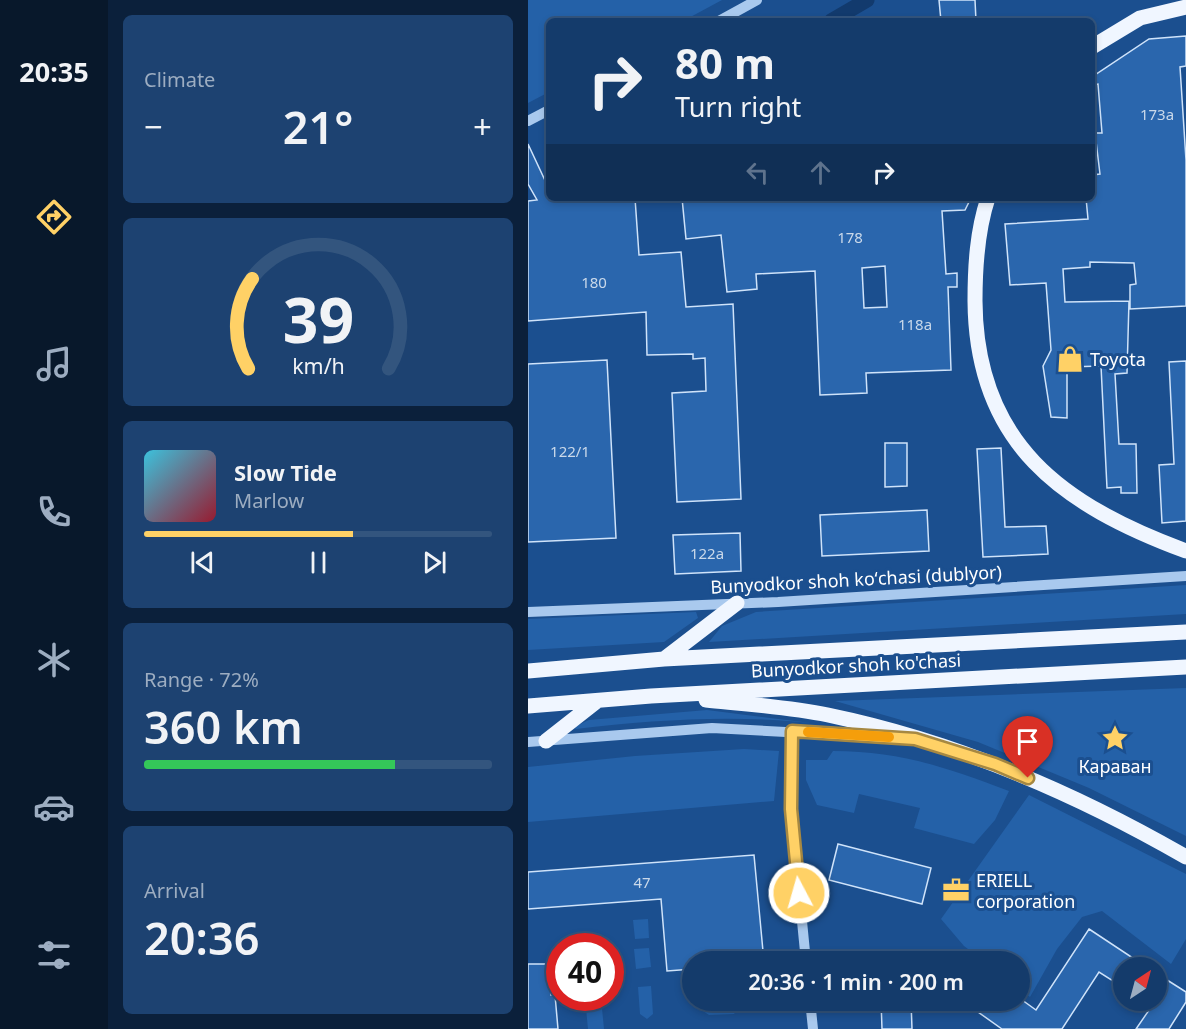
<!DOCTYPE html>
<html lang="en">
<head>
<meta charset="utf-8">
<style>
  :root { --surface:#143b6b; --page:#1d4271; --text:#f1f3f6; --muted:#9dadc1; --line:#33557e; --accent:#ffd166 }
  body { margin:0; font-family:"Noto Sans",sans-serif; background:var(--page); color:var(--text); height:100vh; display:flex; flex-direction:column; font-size:22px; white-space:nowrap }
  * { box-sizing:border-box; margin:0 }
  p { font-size:20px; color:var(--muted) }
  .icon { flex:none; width:33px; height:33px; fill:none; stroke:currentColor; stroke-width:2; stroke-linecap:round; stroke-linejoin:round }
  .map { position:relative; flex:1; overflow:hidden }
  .panel { display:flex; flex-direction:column; gap:15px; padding:15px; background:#0b203b; width:420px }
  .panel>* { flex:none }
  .top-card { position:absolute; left:18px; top:18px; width:549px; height:183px; border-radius:9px; box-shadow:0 3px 9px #0003,0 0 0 2px var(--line); background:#143b6b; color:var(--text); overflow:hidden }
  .needle { width:39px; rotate:36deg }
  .controls { position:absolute; left:585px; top:957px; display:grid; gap:12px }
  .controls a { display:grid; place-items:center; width:54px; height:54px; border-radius:50%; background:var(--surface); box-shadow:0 3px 9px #0003,0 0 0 2px var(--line); font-size:30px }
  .speed { position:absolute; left:18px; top:933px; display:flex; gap:12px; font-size:30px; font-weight:700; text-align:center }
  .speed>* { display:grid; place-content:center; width:78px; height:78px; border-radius:50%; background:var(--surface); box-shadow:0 3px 9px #0003,0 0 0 2px var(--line); line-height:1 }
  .speed .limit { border:9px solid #d22; background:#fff; color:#111 }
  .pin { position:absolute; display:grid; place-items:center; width:51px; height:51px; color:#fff; margin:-62px -26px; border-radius:50% 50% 50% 0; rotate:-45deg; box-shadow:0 0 6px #0007 }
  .pin .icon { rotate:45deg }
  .me { position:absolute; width:66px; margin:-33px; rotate:354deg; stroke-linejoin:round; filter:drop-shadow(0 0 4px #0008) }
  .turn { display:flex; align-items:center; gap:21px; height:126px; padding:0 30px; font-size:27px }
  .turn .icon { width:78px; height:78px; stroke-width:2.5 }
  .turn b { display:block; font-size:42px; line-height:51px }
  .lanes { display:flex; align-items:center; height:57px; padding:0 30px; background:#0003; justify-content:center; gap:30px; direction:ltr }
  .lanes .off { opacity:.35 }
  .big { font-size:45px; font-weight:600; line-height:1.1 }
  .panel .widget { flex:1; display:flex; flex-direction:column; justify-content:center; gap:9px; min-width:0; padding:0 21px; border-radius:9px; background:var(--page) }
  .panel .dial { align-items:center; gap:0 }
  .dial svg { height:156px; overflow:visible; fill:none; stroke:var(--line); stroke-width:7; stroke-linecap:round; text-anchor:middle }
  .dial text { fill:var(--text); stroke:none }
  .song { display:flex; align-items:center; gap:18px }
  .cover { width:72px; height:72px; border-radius:9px; background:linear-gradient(135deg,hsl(190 70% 55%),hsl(350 70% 35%)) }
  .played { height:6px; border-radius:3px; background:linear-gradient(90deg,var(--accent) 60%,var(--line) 60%) }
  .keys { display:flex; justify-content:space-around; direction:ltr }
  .heat { display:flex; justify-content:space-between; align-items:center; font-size:33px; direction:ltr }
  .charge { height:9px; border-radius:4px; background:linear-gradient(90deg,#34c759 72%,var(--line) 0) }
  .trip { position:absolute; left:154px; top:951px; width:348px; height:60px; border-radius:30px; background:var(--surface); box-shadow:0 3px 9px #0003,0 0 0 2px var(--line); font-weight:600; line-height:60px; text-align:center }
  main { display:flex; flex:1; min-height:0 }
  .dock { display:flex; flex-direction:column; width:108px; justify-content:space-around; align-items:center; background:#08182b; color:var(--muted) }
  .dock .icon { width:42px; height:42px }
  .dock .selected { color:var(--accent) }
  .dock b { font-size:27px; color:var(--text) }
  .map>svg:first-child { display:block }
  .green { fill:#2461a8 }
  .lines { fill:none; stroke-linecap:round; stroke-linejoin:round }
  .canal { stroke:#123a6d; stroke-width:15 }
  .building { fill:#2a66ad; stroke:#cfe3fa; stroke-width:1.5; fill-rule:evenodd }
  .minor { stroke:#a9c9ee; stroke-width:10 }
  .major { stroke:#f0f6ff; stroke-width:15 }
  .route-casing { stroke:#a68842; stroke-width:15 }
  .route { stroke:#ffd166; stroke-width:10 }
  .slow { stroke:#f59e0b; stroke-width:10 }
  .labels { text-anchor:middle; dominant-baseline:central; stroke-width:6; stroke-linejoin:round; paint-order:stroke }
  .number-label { font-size:15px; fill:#cad9ea }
  .poi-label { font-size:18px; fill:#fff; stroke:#1b4f8f; text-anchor:start }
  .street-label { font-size:18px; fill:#fff; stroke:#1b4f8f }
</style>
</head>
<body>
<main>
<nav class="dock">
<b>20:35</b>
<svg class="icon selected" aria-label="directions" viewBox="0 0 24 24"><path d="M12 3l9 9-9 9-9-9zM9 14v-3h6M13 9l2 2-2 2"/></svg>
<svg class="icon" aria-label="music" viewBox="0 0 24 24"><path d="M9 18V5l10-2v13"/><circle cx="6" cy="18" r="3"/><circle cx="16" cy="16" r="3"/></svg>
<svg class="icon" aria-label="phone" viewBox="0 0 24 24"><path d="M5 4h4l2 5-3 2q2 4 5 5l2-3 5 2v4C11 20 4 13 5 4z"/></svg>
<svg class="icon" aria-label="climate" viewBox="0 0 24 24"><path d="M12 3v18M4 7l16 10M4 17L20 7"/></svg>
<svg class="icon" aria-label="car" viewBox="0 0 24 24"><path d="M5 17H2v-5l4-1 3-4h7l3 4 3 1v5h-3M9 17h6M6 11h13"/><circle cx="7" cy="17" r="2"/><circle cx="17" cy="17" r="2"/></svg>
<svg class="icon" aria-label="filters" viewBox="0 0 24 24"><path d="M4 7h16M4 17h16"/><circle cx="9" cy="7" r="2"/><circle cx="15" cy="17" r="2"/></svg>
</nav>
<section class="panel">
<div class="widget"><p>Climate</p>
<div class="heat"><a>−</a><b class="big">21°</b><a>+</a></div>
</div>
<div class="widget dial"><svg viewBox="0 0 100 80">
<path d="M14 69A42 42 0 1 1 86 69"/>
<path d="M14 69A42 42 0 0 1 16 23" stroke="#ffd166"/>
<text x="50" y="56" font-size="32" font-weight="700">39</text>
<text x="50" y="72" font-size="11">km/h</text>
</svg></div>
<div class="widget">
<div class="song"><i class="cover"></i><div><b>Slow Tide</b><p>Marlow</p></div></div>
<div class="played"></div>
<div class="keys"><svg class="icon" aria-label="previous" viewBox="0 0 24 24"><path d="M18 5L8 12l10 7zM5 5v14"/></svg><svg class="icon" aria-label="pause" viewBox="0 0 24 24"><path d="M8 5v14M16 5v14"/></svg><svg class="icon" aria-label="next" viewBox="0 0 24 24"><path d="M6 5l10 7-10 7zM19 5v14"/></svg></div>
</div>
<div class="widget"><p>Range · 72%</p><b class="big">360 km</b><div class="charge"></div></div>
<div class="widget"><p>Arrival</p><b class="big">20:36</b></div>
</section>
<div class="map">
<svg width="658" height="1029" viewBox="0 0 658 1029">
  <rect width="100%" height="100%" fill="#1b4f8f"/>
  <!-- green -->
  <path class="green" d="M0,0h194l-39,21h-134v71l-21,11z
    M658,585v29l-477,28 13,-16 34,-14z
    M168,612l2,6 -34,24 -136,8v-31z
    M658,688v148l-97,-48 -111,-46 -143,-41z
    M179,710l120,15c-85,-11 -166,-6 -251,4l-2,-2 15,-7z
    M216,749l35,2 -5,50 -246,21v-55l107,-11z
    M305,751c67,0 115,17 176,40l-14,29 -21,24 -60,-16 6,-20 -61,-14 -5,19 -37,-8 -11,-25v-20h21z
    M501,795l157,79v65l-15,25 -69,-53 -20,6 -25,32 -27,48 -10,-8v-27l-36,-1 -20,-15 -23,-27z
    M120,919l1,19 -14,1 -2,-19z
    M121,948l2,19 -15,2 -2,-20z
    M123,986l2,28 -6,5 -7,-5 -2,-27z
    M57,998h16l3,31h-16z
    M174,1001h36v7l-4,6 -25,1 -6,-4z"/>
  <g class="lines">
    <!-- canal -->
    <path class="canal" d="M303,21l36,-21"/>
  </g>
  <!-- building -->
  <path class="building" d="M411,0h36l1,21h-35z
    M658,36v30l-6,1 6,93v146l-56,3v-24l6,-1 -2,-21 -44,-1v5l-27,2 2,33 64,-1 -2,72 -12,1 4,70h17l1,49h-16v-6l-14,1 -6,-122 -34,1v51l-16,-1 -8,-51 8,-16 -5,-67 -36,2 -5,-61 83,-5 -2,-21h6v-23l8,-1 -5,-41h7l-4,-49 -6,1v-8l57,-38z
    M0,144l21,45v9h86l4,57 42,-3 5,55 47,-3 8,195 -64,3 -5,-109 34,-2 -1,-33 -12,1v-5l-46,1 -1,-43 -118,9v-120l9,-1 -9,-16z
    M154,198h289l-6,12 -23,1 4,63 11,-1v14h-9l3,83 -85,3 1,20 -47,2 -5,-124 -59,3 1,15 -30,3 -6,-57 -35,4zM357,266l2,41 -23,1 -2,-40z
    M79,360l9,178 -88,4v-178z
    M658,361v160l-24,2 -3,-58 15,-1 -5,-102z
    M357,443h22v43l-22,1z
    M473,448l4,79 41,-1 2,28 -65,3 -6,-108z
    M399,510l2,41 -107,5 -2,-41z
    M212,533l1,38 -66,3 -2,-39z
    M310,844l93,24 -9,36 -93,-24z
    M226,855l10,107h-71v7l-26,2 -6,-72 -133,10v-37z
    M561,929l59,39h-24v20l-25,-16 -37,57h-60l-41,-29h61l14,10z
    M0,964h23v31h4l3,34h-30z
    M628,973l30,19v10l-17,27h-33l20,-29z
    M353,1000h30l1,29h-30z"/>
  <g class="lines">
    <!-- minor -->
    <path class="minor" d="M191,21l38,-21
      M0,121l21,-11
      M0,612l250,-10 408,-26
      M264,731l-1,78 15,153
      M0,742l184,-14 187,10
      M282,1000l3,29"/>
    <!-- major -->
    <path class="major" d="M564,47l48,-29 46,-11
      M460,198c-11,33 -13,68 -13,103 1,143 87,204 211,250
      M136,659l73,-56
      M0,671l136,-12 522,-27
      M178,700c40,4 82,7 122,15 126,26 247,78 358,142
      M0,706l123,-10 535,-29
      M18,741l51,-40"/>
  </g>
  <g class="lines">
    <defs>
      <path id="route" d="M271,893l-8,-84 1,-78 123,8 80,25 33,14"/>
    </defs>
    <!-- route casing -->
    <use href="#route" class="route-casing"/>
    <!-- route -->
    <use href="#route" class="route"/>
    <!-- slow -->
    <path class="slow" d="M280,732l81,5"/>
  </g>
  <!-- icons -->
  <defs>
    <symbol id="shop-bare" viewBox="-9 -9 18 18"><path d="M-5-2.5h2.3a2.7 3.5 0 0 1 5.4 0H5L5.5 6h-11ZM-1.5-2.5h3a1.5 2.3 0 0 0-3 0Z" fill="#ffd166" stroke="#1b4f8f" stroke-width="2.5" paint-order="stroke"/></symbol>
    <symbol id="sight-bare" viewBox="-9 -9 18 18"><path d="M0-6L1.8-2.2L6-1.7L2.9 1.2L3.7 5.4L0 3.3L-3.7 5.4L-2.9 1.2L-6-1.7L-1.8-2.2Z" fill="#ffd166" stroke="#1b4f8f" stroke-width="2.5" paint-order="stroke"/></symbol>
    <symbol id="office-bare" viewBox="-9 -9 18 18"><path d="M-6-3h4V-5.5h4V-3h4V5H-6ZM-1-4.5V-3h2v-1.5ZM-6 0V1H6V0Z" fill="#ffd166" stroke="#1b4f8f" stroke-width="2.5" paint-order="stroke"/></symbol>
  </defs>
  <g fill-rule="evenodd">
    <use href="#shop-bare" x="523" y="340" width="38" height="38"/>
    <use href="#sight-bare" x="568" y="719" width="38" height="38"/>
    <use href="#office-bare" x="409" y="871" width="38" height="38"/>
  </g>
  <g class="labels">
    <!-- number labels -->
    <g class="number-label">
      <text x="629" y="114">173a</text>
      <text x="322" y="237">178</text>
      <text x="66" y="282">180</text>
      <text x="387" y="324">118a</text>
      <text x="42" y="451">122/1</text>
      <text x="179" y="553">122a</text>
      <text x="114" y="882">47</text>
    </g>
    <!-- poi labels -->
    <g class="poi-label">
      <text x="562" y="359">Toyota</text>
      <text x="587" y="766" text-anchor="middle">Караван</text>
      <text x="448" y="880">ERIELL<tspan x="448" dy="21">corporation</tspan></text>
    </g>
    <!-- street labels -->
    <g class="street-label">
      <text transform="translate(328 579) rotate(-3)">Bunyodkor shoh koʻchasi (dublyor)</text>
      <text transform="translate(328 665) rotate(-3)">Bunyodkor shoh ko'chasi</text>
    </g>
  </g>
</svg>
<div class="controls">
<a><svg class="needle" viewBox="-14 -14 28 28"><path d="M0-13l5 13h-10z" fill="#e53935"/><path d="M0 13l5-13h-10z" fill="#9dadc1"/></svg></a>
</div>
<div class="speed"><div class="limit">40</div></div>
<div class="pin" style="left:500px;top:778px;background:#d93025"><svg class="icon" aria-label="arrive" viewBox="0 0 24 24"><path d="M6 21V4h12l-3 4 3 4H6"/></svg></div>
<svg class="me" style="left:271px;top:893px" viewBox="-20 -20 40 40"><circle r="17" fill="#ffd166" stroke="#fff" stroke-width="3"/><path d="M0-11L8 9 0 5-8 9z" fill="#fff"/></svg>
<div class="trip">20:36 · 1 min · 200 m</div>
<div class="top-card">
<div class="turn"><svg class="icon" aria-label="right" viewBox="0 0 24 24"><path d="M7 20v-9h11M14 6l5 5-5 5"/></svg><div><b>80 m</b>Turn right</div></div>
<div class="lanes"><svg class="icon off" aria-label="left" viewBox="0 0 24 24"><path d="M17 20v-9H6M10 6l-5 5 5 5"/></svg><svg class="icon off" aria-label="ahead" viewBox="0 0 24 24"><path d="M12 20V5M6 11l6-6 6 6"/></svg><svg class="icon" aria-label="right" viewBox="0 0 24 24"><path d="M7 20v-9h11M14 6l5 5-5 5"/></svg></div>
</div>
</div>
</main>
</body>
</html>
